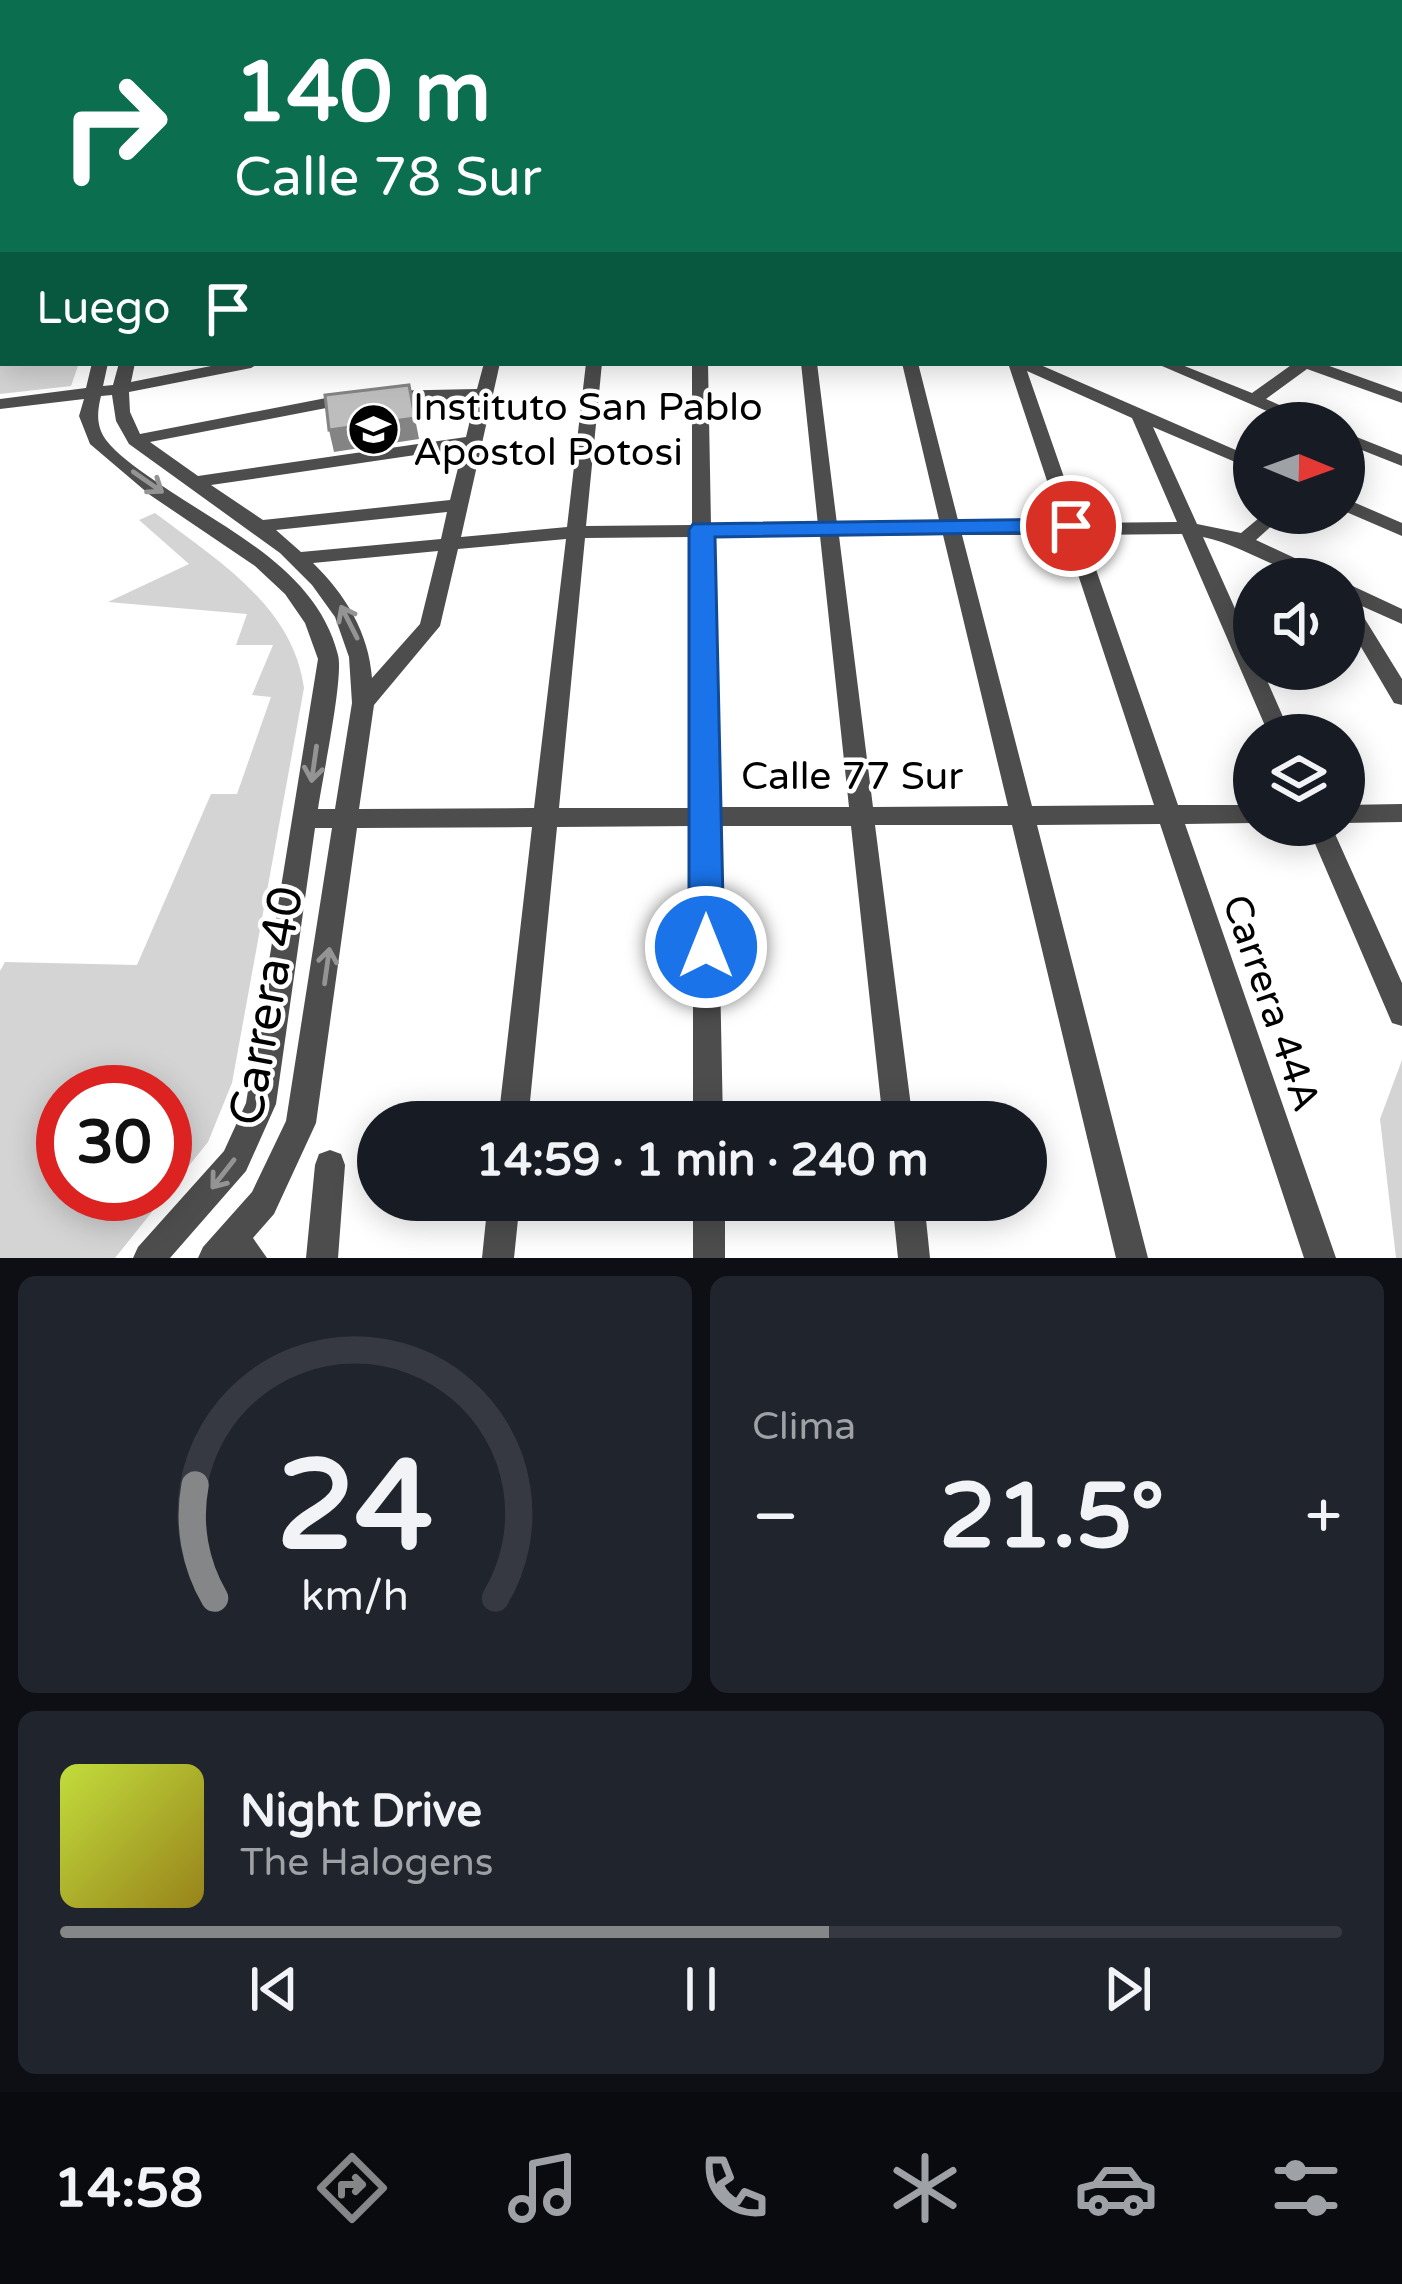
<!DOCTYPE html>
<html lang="es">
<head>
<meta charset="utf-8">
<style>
  :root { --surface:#171b24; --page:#20242c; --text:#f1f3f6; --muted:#9ea1a6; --line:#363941; --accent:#858687 }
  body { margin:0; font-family:"Varela Round",sans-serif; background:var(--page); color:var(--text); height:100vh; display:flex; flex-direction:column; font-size:45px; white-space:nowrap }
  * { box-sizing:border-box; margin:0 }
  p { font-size:39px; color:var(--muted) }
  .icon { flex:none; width:66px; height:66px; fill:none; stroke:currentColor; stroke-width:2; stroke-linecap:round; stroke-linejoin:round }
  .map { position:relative; height:1258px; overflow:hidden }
  .panel { display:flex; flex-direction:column; gap:18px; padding:18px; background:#0d0f14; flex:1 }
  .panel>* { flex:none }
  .top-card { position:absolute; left:0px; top:0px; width:1404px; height:366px; box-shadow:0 6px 30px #0003; background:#0b6e4f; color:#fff; overflow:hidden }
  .needle { width:78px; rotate:91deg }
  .fabs { position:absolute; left:1233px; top:402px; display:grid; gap:24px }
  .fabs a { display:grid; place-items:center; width:132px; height:132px; border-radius:50%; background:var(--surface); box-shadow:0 6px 30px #0003; font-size:60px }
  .speed { position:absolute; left:36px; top:1065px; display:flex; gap:24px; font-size:60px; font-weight:700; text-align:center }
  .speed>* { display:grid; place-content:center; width:156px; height:156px; border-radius:50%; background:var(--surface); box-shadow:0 6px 30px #0003; line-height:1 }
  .speed .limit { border:18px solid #d22; background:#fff; color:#111 }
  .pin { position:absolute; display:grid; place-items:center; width:102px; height:102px; color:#fff; margin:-51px; border:6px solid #fff; border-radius:50%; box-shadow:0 3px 12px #0007 }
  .me { position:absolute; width:132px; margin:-66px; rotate:0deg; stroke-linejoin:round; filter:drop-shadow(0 0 9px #0008) }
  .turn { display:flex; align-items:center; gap:42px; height:252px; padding:0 36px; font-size:54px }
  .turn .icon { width:156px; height:156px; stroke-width:2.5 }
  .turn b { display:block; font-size:84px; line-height:102px }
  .then { display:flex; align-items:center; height:114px; padding:0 36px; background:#0003; gap:24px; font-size:45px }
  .big { font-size:90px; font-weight:700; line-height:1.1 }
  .panel .card { flex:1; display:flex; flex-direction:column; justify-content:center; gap:18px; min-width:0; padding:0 42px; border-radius:18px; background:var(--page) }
  .panel .dial { align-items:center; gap:0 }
  .dial svg { height:312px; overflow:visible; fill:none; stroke:var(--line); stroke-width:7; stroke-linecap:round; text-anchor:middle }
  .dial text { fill:var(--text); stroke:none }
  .song { display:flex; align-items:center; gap:36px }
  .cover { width:144px; height:144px; border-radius:18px; background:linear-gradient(135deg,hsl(70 70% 55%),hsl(50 70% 35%)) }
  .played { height:12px; border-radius:6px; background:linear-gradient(90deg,var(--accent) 60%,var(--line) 60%) }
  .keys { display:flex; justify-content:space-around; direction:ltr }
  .heat { display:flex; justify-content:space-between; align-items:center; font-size:66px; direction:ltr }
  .panel .tiles { flex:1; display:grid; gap:18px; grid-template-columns:1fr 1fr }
  .card:last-child { grid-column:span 2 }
  .trip { position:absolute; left:357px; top:1101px; width:690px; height:120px; border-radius:60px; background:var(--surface); box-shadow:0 6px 30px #0003; font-weight:700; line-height:120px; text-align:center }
  .tabs { display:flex; height:192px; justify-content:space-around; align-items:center; background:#090b0e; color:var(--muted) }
  .tabs .icon { width:84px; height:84px }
  .tabs .selected { color:var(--accent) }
  .tabs b { font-size:54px; color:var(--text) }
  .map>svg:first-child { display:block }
  .green { fill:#d4d4d4; fill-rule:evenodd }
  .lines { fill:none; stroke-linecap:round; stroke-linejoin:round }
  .stream { stroke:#9b9b9b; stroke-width:4.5 }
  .minor { fill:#4d4d4d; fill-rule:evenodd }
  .shaded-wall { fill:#848484 }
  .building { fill:#bdbdbd; stroke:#848484; stroke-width:3 }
  .oneway { stroke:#949494 }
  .route { fill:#1a73e8; stroke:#114b97; stroke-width:3 }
  .labels { text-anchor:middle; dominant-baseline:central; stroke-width:9; stroke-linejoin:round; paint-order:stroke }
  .poi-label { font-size:39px; fill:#000; stroke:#fff; text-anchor:start }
  .street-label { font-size:39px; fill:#000; stroke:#fff }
  .near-street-label { font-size:48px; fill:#000; stroke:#fff }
</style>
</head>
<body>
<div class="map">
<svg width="1402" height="1258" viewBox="0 0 1402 1258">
  <rect width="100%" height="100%" fill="#fff"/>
  <!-- green -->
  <path class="green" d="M0,0h1173l4,3h-1174l-3,221z
    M9,363h70l-8,23 -71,8v-28z
    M155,513c62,47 138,93 149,175l-72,395 -24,59 -93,116h-115v-287l5,-9 132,3 74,-171h26l34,-97 -19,-2 21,-50h-37l11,-31 -139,-12 81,-38 -50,-44zM165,1092v102h-102v-102z
    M1402,1060v198h-6l-16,-139z"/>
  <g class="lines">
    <!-- stream -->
    <path class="stream" d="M1381,0l7,3
      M1052,3l15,-3"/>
    <!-- minor -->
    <path class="minor" d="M1401,10h1v7h-1z
      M1401,61h1v6h-1z
      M1401,91h1v7h-1z
      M1401,117h1v8h-1z
      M1401,143h1v8h-1z
      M1401,171h1v8h-1z
      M1401,208h1v8h-1z
      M3,213v8l-3,1v-8z
      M1401,245h1v9h-1z
      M1401,285h1v8h-1z
      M1401,336h1v10h-1z
      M92,363h16l-5,23 10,-1 6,-22h16l-4,19 95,-19h33l-8,5 -122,24 1,20 10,22 212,-41 8,5 -8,5 -202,39 48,34 268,-39 9,-38 -92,2 -8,-5 8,-5 94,-2 7,-26h16l-39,174 106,-10 19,-164h16l-16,163 106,-1v-162h16l3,162h107l-17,-162h16l20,161h103l-38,-161h16l41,161 102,-1 -53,-160h28l218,95v12l-101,-43 44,97 44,9 24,-20h21l-30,27 73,34 3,5c-47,0 -82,-32 -129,-42l51,114v18h8l29,66h-22l-87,-201 -98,1 94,270h76v18l-69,1 151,434h-32l-144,-434 -123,1 111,433h-32l-104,-433h-137l38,297h-30l-32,-296h-134l6,296h-30v-296l-136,1 -29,295h-30l34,-295 -175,1 -41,295 -42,91 -21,24 14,20h-69l5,-11 49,-55 34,-71 46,-293h-17l-39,276 -30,67 -76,87h-37l5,-11 86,-96 22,-48 72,-444 -13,-36 -20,-29 -30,-28 -105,-71 -60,-51 -11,-28 5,-17 -84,10v-10l86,-11zM1027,371l105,47 45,104 -97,1zM112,395l4,26 13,23 151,109 32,32 23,32 14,40 3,46 -17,106h-17c4,-29 26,-132 20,-154 -22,-90 -123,-130 -190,-179 -14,-10 -31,-22 -42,-36 -10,-14 -9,-28 -5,-44zM463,448l-13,52 -187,20 -52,-35zM447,512l-6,27 -140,13 -25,-22zM943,535l65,271 -135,1 -34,-271zM962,535h103l89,270 -122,1zM820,536l29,271h-132l-5,-270zM692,537l1,271h-134l26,-270zM566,539l-32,269 -175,1 15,-104 66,-79 18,-77zM438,551l-18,73 -48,54c-3,-45 -27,-84 -59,-115z
      M1155,363h22l75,30 42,-30h27l81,29v11l-95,-34 -41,30 53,24h-24z
      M1344,432l58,23v11l-58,-23z
      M1344,498l58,25v13l-58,-25z
      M1344,582l58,27v15l-47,-21 47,76v26l-8,-2 -50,-85z
      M1402,804v18l-58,1v-18z
      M1307,825h24l71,158v43l-10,-3z
      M330,1150l11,4 4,11 -7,93h-32l9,-93 4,-11z
      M488,1200h32l-6,58h-32z
      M693,1200h32v58h-32z
      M892,1200h32l6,58h-32z"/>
  </g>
  <!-- shaded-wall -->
  <path class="shaded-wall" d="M415,418l4,21 -85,13 -5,-22z"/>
  <!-- building -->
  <path class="building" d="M409,385l6,33 -86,12 -4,-35z"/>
  <!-- one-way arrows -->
  <defs><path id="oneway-shaft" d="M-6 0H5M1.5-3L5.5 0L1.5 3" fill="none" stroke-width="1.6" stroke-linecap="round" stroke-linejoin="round" transform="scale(3)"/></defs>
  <g class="oneway">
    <use href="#oneway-shaft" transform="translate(148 482) rotate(35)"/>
    <use href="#oneway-shaft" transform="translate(349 622) rotate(-117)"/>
    <use href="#oneway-shaft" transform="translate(314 764) rotate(98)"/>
    <use href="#oneway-shaft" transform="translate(327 966) rotate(-82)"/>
    <use href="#oneway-shaft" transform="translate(223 1174) rotate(128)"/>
  </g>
  <!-- route -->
  <path class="route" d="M1071,519l12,7 -3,6 -365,5 9,410 -6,11 -12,4 -12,-4 -5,-11v-417l4,-6z"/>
  <!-- icons -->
  <defs>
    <symbol id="school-disc" viewBox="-11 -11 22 22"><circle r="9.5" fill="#000" stroke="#fff"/><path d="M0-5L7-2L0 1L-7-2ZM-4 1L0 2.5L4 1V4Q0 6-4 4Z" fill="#fff"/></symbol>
  </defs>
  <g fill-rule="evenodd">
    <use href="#school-disc" x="344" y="400" width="59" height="59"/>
  </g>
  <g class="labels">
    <!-- poi labels -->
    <g class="poi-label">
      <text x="413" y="407">Instituto San Pablo<tspan x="413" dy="45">Apostol Potosi</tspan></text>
    </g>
    <!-- street labels -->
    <g class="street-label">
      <text x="852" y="776">Calle 77 Sur</text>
      <text transform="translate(1271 1003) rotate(71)">Carrera 44A</text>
    </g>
    <!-- near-street labels -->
    <g class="near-street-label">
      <text transform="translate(267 1006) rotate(-80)">Carrera 40</text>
    </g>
  </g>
</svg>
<div class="fabs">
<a><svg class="needle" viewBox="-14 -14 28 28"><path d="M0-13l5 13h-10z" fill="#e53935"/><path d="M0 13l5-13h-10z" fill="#9ea1a6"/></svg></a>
<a><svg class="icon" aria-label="sound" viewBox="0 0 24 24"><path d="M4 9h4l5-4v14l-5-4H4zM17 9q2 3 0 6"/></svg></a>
<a><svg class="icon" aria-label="layers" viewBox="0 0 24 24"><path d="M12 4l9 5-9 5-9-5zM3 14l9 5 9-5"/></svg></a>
</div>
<div class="speed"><div class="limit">30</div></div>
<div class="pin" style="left:1071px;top:526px;background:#d93025"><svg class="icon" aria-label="arrive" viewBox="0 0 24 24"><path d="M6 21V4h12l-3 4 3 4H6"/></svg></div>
<svg class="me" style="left:706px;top:947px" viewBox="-20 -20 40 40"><circle r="17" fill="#1a73e8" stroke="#fff" stroke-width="3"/><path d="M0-11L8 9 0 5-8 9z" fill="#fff"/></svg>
<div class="trip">14:59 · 1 min · 240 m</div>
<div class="top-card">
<div class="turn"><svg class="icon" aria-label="right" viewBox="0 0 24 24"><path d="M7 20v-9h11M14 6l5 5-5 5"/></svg><div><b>140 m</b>Calle 78 Sur</div></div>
<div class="then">Luego<svg class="icon" aria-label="arrive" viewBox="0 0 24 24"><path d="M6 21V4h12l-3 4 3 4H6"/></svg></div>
</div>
</div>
<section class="panel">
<div class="tiles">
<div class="card dial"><svg viewBox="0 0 100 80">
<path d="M14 69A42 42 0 1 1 86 69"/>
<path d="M14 69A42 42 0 0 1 9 40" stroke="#858687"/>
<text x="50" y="56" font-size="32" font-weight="700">24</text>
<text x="50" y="72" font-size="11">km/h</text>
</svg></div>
<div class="card"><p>Clima</p>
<div class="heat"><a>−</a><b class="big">21.5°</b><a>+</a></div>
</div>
<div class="card">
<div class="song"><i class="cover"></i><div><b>Night Drive</b><p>The Halogens</p></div></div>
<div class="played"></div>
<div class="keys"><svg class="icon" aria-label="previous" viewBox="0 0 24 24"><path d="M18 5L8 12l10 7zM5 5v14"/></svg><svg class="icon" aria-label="pause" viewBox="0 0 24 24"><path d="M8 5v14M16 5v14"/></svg><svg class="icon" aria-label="next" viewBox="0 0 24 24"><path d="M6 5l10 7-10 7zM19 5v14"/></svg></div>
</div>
</div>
</section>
<nav class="tabs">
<b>14:58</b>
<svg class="icon selected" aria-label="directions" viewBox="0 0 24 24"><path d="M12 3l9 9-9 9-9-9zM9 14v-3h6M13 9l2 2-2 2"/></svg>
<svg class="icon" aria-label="music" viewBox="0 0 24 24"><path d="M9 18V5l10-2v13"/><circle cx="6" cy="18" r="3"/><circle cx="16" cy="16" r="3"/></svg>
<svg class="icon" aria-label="phone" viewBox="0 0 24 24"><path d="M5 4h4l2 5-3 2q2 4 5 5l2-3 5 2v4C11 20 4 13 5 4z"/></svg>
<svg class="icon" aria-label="climate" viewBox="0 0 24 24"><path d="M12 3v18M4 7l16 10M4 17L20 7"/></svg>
<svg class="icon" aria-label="car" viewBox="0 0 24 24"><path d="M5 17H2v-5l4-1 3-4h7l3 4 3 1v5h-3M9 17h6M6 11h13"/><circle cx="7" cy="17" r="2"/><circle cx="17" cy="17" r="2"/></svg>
<svg class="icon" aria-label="filters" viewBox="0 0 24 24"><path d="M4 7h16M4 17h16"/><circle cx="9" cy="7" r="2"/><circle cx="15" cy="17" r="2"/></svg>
</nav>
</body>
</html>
